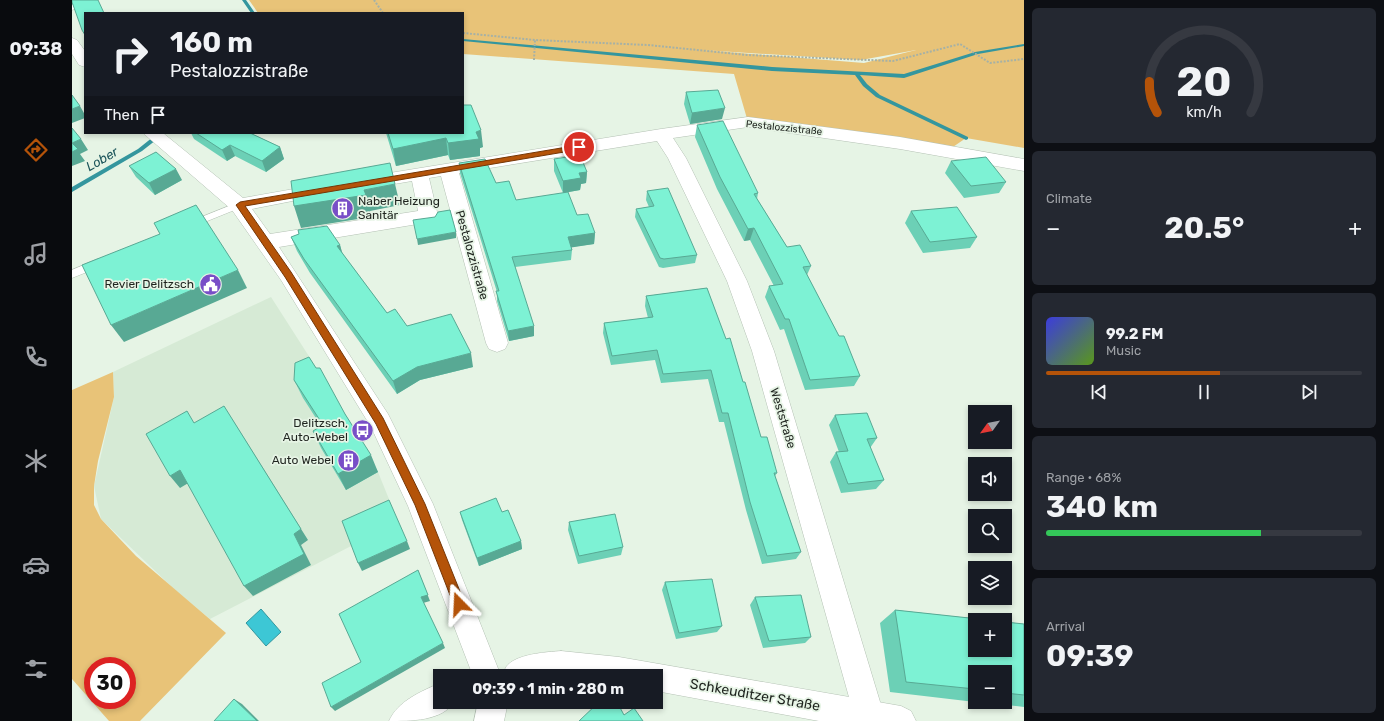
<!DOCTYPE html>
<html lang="en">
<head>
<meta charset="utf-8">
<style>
  :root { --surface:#171b24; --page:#242831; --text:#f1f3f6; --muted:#9ea1a6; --line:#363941; --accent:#b45309 }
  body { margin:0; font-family:Rubik,sans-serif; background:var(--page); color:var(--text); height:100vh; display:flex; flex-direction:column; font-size:15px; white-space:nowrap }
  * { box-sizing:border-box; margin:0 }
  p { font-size:13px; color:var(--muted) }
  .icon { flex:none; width:22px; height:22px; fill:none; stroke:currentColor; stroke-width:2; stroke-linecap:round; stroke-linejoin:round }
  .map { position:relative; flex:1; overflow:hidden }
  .panel { display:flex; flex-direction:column; gap:8px; padding:8px; background:#0d0f14; width:360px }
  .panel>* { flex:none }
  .top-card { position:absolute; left:12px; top:12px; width:380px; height:122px; border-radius:0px; box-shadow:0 2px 6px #0003; background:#171b24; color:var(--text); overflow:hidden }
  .needle { width:26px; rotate:237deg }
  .fabs { position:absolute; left:896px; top:405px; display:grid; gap:8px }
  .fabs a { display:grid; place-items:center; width:44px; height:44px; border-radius:0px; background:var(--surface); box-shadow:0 2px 6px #0003; font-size:20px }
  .speed { position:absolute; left:12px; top:657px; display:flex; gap:8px; font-size:20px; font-weight:700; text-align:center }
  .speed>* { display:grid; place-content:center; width:52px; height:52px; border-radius:50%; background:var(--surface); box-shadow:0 2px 6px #0003; line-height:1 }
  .speed .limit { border:6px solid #d22; background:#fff; color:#111 }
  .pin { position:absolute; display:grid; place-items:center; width:34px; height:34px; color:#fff; margin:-17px; border:2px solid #fff; border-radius:50%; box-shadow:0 1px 4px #0007 }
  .me { position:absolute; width:44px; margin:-22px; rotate:339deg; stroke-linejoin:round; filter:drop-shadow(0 0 3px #0008) }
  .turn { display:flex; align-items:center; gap:14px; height:84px; padding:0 20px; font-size:18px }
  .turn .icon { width:52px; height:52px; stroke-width:2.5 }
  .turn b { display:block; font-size:28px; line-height:34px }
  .then { display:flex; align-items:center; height:38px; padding:0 20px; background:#0003; gap:8px; font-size:15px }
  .big { font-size:30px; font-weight:700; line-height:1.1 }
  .panel .widget { flex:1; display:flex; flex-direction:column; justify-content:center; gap:6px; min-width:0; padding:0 14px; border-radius:6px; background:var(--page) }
  .panel .dial { align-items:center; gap:0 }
  .dial svg { height:104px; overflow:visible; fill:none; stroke:var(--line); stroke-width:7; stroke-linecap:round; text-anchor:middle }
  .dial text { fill:var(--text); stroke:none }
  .song { display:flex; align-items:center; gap:12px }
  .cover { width:48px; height:48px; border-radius:6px; background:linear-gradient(135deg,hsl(240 70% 55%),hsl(90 70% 35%)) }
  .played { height:4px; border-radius:2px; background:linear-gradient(90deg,var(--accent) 55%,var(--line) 55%) }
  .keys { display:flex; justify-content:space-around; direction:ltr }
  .heat { display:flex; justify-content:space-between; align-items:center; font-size:22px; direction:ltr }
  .charge { height:6px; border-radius:3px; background:linear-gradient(90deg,#34c759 68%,var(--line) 0) }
  .trip { position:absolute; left:361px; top:669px; width:230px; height:40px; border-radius:0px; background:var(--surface); box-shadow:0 2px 6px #0003; font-weight:700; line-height:40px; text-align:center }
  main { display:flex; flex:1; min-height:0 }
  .tab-bar { display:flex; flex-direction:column; width:72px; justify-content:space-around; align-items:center; background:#090b0e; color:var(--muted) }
  .tab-bar .icon { width:28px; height:28px }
  .tab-bar .active { color:var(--accent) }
  .tab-bar b { font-size:18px; color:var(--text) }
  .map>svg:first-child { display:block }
  .built { fill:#d6ead5 }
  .green { fill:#e8c378; fill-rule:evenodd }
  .water { fill:#3dc7d5; stroke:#34969e }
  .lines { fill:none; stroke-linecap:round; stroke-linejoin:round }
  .stream { fill:#34969e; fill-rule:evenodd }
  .service-casing { stroke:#b4c1b4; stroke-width:1 }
  .minor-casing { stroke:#b4c1b4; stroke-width:1 }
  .tertiary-casing { stroke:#b4c1b4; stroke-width:1 }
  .path { stroke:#a6b1a5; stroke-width:2; stroke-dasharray:2 1.5; stroke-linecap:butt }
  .service { fill:#fff; fill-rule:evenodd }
  .minor { fill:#fff; fill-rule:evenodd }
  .tertiary { fill:#fff; fill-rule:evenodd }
  .wall { fill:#6cd0b6 }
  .shaded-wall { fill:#58a994 }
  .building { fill:#7df2d4; stroke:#58a994 }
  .route { fill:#b45309; stroke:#753606 }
  .labels { text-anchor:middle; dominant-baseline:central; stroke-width:3.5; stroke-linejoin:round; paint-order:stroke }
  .far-street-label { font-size:10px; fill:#1f241f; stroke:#e6f4e5 }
  .poi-label { font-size:12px; fill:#1f241f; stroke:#e6f4e5; text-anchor:end }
  .street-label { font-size:12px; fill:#1f241f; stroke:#e6f4e5 }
  .water-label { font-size:13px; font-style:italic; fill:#1d565b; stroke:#e6f4e5 }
  .near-street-label { font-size:14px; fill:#1f241f; stroke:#e6f4e5 }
</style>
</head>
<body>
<main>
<nav class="tab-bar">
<b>09:38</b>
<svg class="icon active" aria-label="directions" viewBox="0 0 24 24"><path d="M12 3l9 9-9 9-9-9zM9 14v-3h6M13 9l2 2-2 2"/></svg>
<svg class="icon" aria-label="music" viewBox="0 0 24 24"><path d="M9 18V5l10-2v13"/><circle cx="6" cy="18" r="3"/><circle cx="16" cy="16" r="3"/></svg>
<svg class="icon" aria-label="phone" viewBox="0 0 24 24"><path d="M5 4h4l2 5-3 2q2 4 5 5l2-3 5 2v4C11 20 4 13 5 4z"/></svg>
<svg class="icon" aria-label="climate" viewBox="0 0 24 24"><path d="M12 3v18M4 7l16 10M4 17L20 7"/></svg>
<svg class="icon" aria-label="car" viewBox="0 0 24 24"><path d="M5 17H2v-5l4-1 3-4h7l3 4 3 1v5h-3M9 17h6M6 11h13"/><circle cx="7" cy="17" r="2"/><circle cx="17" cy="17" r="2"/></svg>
<svg class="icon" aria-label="filters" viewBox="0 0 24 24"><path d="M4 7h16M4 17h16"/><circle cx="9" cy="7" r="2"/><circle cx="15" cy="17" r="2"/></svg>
</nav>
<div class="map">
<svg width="952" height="721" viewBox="0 0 952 721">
  <rect width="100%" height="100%" fill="#e6f4e5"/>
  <!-- built -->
  <path class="built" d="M199,297l57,89 50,86 15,37 -40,36 -143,74 -35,-29 -74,-71 -7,-33 20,-89 -1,-25z"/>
  <!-- green -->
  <path class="green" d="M177,0h775v148l-58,-10 -16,11 -202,-27 -14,-48 -271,-20v-41h-205zM630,50l159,10 55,-10 -52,13z
    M41,372l1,25 -16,64 -4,25v19l7,14 35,37 90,77 -86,88h-31l-37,-42v-289zM21,666h34v34h-34z"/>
  <!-- water -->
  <path class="water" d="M189,609l20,23 -15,14 -20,-23z"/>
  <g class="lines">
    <!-- stream -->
    <path class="stream" d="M170,0h4l9,13h-4z
      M391,39l309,28 132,7 71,-22 49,-8v2l-46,8 -74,24 -44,-3 7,9 13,11 88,42v2l-2,1 -90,-43 -13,-11 -8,-11 -83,-4 -309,-30z
      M86,133h7l-23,18 -70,41v-5l66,-38z"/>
    <defs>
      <path id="service" d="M14,0h10l-24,10v-5z
        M167,202l5,3 -2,2 -47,19 -3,1 -5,-3 2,-2z
        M26,259l4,1 1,3 -1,3 -30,12v-8z"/>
      <path id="minor" d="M0,38l5,2 8,11v16l-6,-2 -7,-11z
        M676,117l152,20 124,22v12l-124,-22 -152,-22 -75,11 13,20 61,123 27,70 110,364 -3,6h-24l-3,-6 -102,-364 -25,-70 -59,-123 -11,-17 -198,32 49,170 -3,6 -8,3 -8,-3 -3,-6 -45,-167 -12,2 9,38 -2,5 -157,26 109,167 45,90 68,172h-28l-65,-170 -37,-79 -90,-147 -49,-70 -89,-77h20l80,65 79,-14 6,2 3,4 -3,4 -76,15 18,25 148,-23 -6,-30 -47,8 -6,-2 -3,-4 3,-4 6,-2 296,-48z
        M368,683v19h13c-9,19 -44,19 -64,19 9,-20 31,-29 51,-38z"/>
      <path id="tertiary" d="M489,651l58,6 282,49 10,5 5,10h-97l-163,-30v-15h-153c1,-3 2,-7 3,-9 9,-13 41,-15 55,-16z
        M406,702h30l-4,19h-30z"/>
    </defs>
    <!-- service casing -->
    <use href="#service" class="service-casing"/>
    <!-- minor casing -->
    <use href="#minor" class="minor-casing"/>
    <!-- tertiary casing -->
    <use href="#tertiary" class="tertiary-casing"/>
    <!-- path -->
    <path class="path" d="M302,0l9,13
      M391,33l72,7 113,5 99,10 146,6 67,-17 30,19 34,-4
      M462,60l1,-20"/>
    <!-- service -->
    <use href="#service" class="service"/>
    <!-- minor -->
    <use href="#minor" class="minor"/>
    <!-- tertiary -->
    <use href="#tertiary" class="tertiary"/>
  </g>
  <!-- wall -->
  <path class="wall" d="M614,92l36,27 -32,5 -6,-20z
    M625,125l61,68 -1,6 30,48 24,19 -4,9 53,101 -6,10 -49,4 -21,-61 -4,1 -15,-33 4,-11h5l-24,-46 -6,1 -27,-52 -22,-52z
    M119,133h59l30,14 4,12 -18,13 -31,-16 -8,5 -33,-22z
    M314,133h77l20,14 -3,1v8l-30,4 -2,-5 -52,11z
    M482,159l33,13 -1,11 -5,1 -1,6 -17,3 -9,-22z
    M879,161l55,21 -7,11 -35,5 -19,-25z
    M387,163l37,20 20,17 61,15 18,18 -1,11 -23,3 1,3 -1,10 -56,7 19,69 -25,5 -12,-40v-9l-37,-119z
    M57,166l53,14 -27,15 -19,-18z
    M575,191l50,64 -2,8 -32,5 -4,-1 -24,-50 1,-8 13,-2 -3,-7z
    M839,211l66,26 -7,11 -47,5 -18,-30z
    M219,237l49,8 2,8 45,60 20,13 66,41 -53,13 -23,14 -87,-121 -13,-22z
    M635,288l54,149 16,36 -2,3 26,76 -5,7 -34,5 -16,-54 -22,-88h-5l-11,-43 -47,4 -6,-23 -44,5 -8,-32 1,-10 44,-5 -3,-12 1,-10z
    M222,380l51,34 33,58 -32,18 -25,-42 -8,-17 8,-5 -18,-28z
    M763,415l42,23 -7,10 14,32 -8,9 -35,4 -11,-31 6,-10h3l-10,-27z
    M388,512h42l19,29 1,8 -43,17 -17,-46z
    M497,522l54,25 -2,8 -43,9 -10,-34z
    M593,582l57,44 -5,6 -41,7 -14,-49z
    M683,597l56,40 -6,6 -42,5 -13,-43z
    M823,610l129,14v83l-45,-5h26v-30h-30v30l-85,-10 -10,-69z"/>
  <!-- shaded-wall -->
  <path class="shaded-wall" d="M8,106l5,9v3l-13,5v-14z
    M653,108l-3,11 -32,5 2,-11z
    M409,130l2,17 -3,1v8l-30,4 -2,-17 28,-11z
    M374,138l2,17 -52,11 -3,-17z
    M9,139l7,11 -8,4 5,7 -13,5v-23z
    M158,145l5,11 -8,5 -5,-11z
    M208,147l4,12 -18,13 -4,-11z
    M104,169l6,11 -27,15 -6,-12z
    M515,172l-1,11 -5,1 -1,6 -17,3v-12l16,-8z
    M323,184l5,21 -30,6 1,6 -70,11 -7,-22 70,-16z
    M682,228l-4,12 -6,1 4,-12z
    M384,232v6l-38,7 -1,-6z
    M523,233l-1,11 -26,4v-11z
    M268,245l4,14 -7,-13z
    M166,270l9,18 -123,54 -13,-17z
    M462,326v10l-25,5 -1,-10z
    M399,353l2,14 -53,13 -23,14 -4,-13 24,-14z
    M160,419l76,121 -7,5 10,20 -58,31 -9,-10z
    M299,455l7,17 -32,18 -8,-16z
    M108,470l10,12 -10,6 -10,-12z
    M335,541l3,8 -48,22 -4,-8z
    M449,541l1,8 -43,17 -2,-8z
    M346,570l12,31 -7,2 -2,-6z
    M371,643l2,5 -110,63 -4,-4z
    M162,699l8,5 17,17h-2z"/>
  <!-- building -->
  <path class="building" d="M0,0h26l6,13h-19v22l-3,-5 -10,-28z
    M646,90l7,18 -33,5 -6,-21z
    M0,95l8,11 -8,3z
    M391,105h8l10,25 -5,2 3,7 -31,4 -2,-5 -53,11 -5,-16h75z
    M651,121l35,72 -4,1 33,53 13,-2 11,21 -8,1 36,69h5l16,40 -50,4 -21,-61h-4l-16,-33 14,-2 -29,-56 -6,1 -28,-52 -23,-52z
    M0,128l9,11 -9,4z
    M124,133h54l30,14 -18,14 -32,-16 -8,5z
    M0,143l6,6 -6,3z
    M84,152l20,17 -27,14 -20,-17z
    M508,155l7,17 -8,1 2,5 -18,3 -9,-22z
    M914,157l20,25 -35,4 -20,-25z
    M413,159l11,24 13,-2 7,19 52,-8 9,23 11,-1 7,19 -27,4 4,13 -60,7 22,69 -26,5 -12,-40h3l-40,-128z
    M318,163l5,21 -31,6 2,5 -72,11 -3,-25z
    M596,188l29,67 -33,4 -4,-1 -24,-49 18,-3 -7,-15z
    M124,205l42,65 -127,55 -29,-60 78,-31 -6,-11z
    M885,207l20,30 -47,5 -19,-31z
    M378,210l6,22 -39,7 -4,-19 22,-3 3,-5z
    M255,226l13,19 -3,1 50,67 8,-4 12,17 44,-12 20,39 -54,14 -24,14 -89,-122 -13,-22 8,-3 -1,-4z
    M635,288l19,51 4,-1 13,44h2l16,55h6l10,36h-3l27,79 -34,4 -17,-54 -22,-89h-6l-11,-43 -48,4 -6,-24 -45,6 -8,-33 49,-6 -7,-21z
    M237,357l7,11h4l25,46 26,41 -33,19 -25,-43 10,-6 -29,-45 1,-17z
    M152,406l77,123 -7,5 10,20 -60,32 -64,-116 -10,6 -24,-42 41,-23 7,12z
    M795,413l10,25 -10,1 17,41 -36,4 -12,-32 12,-1 -13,-36z
    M424,498l6,14 6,-2 13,31 -44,17 -17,-46z
    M317,500l18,41 -49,22 -16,-42z
    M543,514l8,33 -44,9 -10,-34z
    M346,570l10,25 -7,2 22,46 -112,64 -9,-24 39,-21 -22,-48z
    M640,579l10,47 -43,7 -14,-51z
    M729,595l10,42 -42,4 -14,-44z
    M823,610l93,10h-13v30h30v-28l19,2v71l-19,-2v-21h-30v17l-69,-7z
    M162,699l23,22h-43z
    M527,702h18l7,13 10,-7 9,13h-64z"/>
  <!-- route -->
  <path class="route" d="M507,145l4,2 -1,2 -337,57 46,66 92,146 42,86 40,100 -2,4 -4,2 -4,-2 -40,-103 -39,-81 -91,-147 -49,-72 4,-3z"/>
  <!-- icons -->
  <defs>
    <symbol id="building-disc" viewBox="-11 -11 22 22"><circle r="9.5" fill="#784ec7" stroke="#e6f4e5"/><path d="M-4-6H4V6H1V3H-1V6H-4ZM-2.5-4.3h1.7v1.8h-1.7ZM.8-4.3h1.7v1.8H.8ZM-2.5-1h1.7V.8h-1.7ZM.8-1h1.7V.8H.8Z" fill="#fff"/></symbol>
    <symbol id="civic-disc" viewBox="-11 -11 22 22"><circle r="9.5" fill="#784ec7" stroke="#e6f4e5"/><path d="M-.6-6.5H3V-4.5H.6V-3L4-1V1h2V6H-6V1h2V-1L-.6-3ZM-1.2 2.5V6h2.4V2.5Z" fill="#fff"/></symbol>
    <symbol id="bus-disc" viewBox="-11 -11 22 22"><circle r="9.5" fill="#784ec7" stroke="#e6f4e5"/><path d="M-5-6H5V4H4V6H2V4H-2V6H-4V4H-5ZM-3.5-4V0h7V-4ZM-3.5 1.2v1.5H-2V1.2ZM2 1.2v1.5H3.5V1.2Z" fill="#fff"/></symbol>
  </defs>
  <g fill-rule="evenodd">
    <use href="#building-disc" x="258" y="196" width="25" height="25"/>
    <use href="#civic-disc" x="126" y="272" width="25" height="25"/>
    <use href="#bus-disc" x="278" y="418" width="25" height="25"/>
    <use href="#building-disc" x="264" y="448" width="25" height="25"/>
  </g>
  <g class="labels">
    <!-- far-street labels -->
    <g class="far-street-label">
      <text transform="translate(712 128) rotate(6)">Pestalozzistraße</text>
    </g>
    <!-- poi labels -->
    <g class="poi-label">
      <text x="286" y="201" text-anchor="start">Naber Heizung<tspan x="286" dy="14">Sanitär</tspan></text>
      <text x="122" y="284">Revier Delitzsch</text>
      <text x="276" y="423">Delitzsch,<tspan x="276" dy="14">Auto-Webel</tspan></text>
      <text x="262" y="460">Auto Webel</text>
    </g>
    <!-- street labels -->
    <g class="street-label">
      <text transform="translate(400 255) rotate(74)">Pestalozzistraße</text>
      <text transform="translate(711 418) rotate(73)">Weststraße</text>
    </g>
    <!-- water labels -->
    <g class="water-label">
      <text transform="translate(30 159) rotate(-30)">Lober</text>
    </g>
    <!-- near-street labels -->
    <g class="near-street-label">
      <text transform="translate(683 695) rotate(10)">Schkeuditzer Straße</text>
    </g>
  </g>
</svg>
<div class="fabs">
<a><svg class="needle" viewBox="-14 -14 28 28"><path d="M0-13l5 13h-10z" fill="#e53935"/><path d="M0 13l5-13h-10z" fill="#9ea1a6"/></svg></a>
<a><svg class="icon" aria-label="sound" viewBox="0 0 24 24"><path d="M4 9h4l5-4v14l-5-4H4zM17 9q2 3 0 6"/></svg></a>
<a><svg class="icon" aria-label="search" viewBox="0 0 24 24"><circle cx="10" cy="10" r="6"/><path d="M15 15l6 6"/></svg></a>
<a><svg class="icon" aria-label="layers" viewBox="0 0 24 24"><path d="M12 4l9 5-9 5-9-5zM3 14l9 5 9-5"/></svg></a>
<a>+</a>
<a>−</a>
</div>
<div class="speed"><div class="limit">30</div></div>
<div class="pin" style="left:507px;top:147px;background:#d93025"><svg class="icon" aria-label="arrive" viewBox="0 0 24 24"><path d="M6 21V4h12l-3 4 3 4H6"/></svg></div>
<svg class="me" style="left:387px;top:604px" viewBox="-20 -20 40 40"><path d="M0-17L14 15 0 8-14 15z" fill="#b45309" stroke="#fff" stroke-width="4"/></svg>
<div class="trip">09:39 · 1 min · 280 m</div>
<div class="top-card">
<div class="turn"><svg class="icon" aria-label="right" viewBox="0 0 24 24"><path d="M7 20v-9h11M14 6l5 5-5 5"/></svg><div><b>160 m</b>Pestalozzistraße</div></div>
<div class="then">Then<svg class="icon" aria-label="arrive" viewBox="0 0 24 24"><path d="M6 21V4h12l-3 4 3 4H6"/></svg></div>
</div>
</div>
<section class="panel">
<div class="widget dial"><svg viewBox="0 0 100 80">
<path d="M14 69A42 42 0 1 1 86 69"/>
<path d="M14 69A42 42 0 0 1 8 45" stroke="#b45309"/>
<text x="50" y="56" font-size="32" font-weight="700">20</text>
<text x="50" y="72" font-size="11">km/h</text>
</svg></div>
<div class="widget"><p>Climate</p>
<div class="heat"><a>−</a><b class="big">20.5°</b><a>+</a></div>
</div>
<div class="widget">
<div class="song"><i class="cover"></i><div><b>99.2 FM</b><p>Music</p></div></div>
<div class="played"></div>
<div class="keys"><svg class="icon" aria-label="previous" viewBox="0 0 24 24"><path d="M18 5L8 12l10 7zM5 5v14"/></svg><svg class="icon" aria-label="pause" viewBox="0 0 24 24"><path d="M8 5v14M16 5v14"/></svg><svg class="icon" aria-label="next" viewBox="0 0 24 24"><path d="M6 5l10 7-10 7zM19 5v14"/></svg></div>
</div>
<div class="widget"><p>Range · 68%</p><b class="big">340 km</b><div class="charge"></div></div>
<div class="widget"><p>Arrival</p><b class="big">09:39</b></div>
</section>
</main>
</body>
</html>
